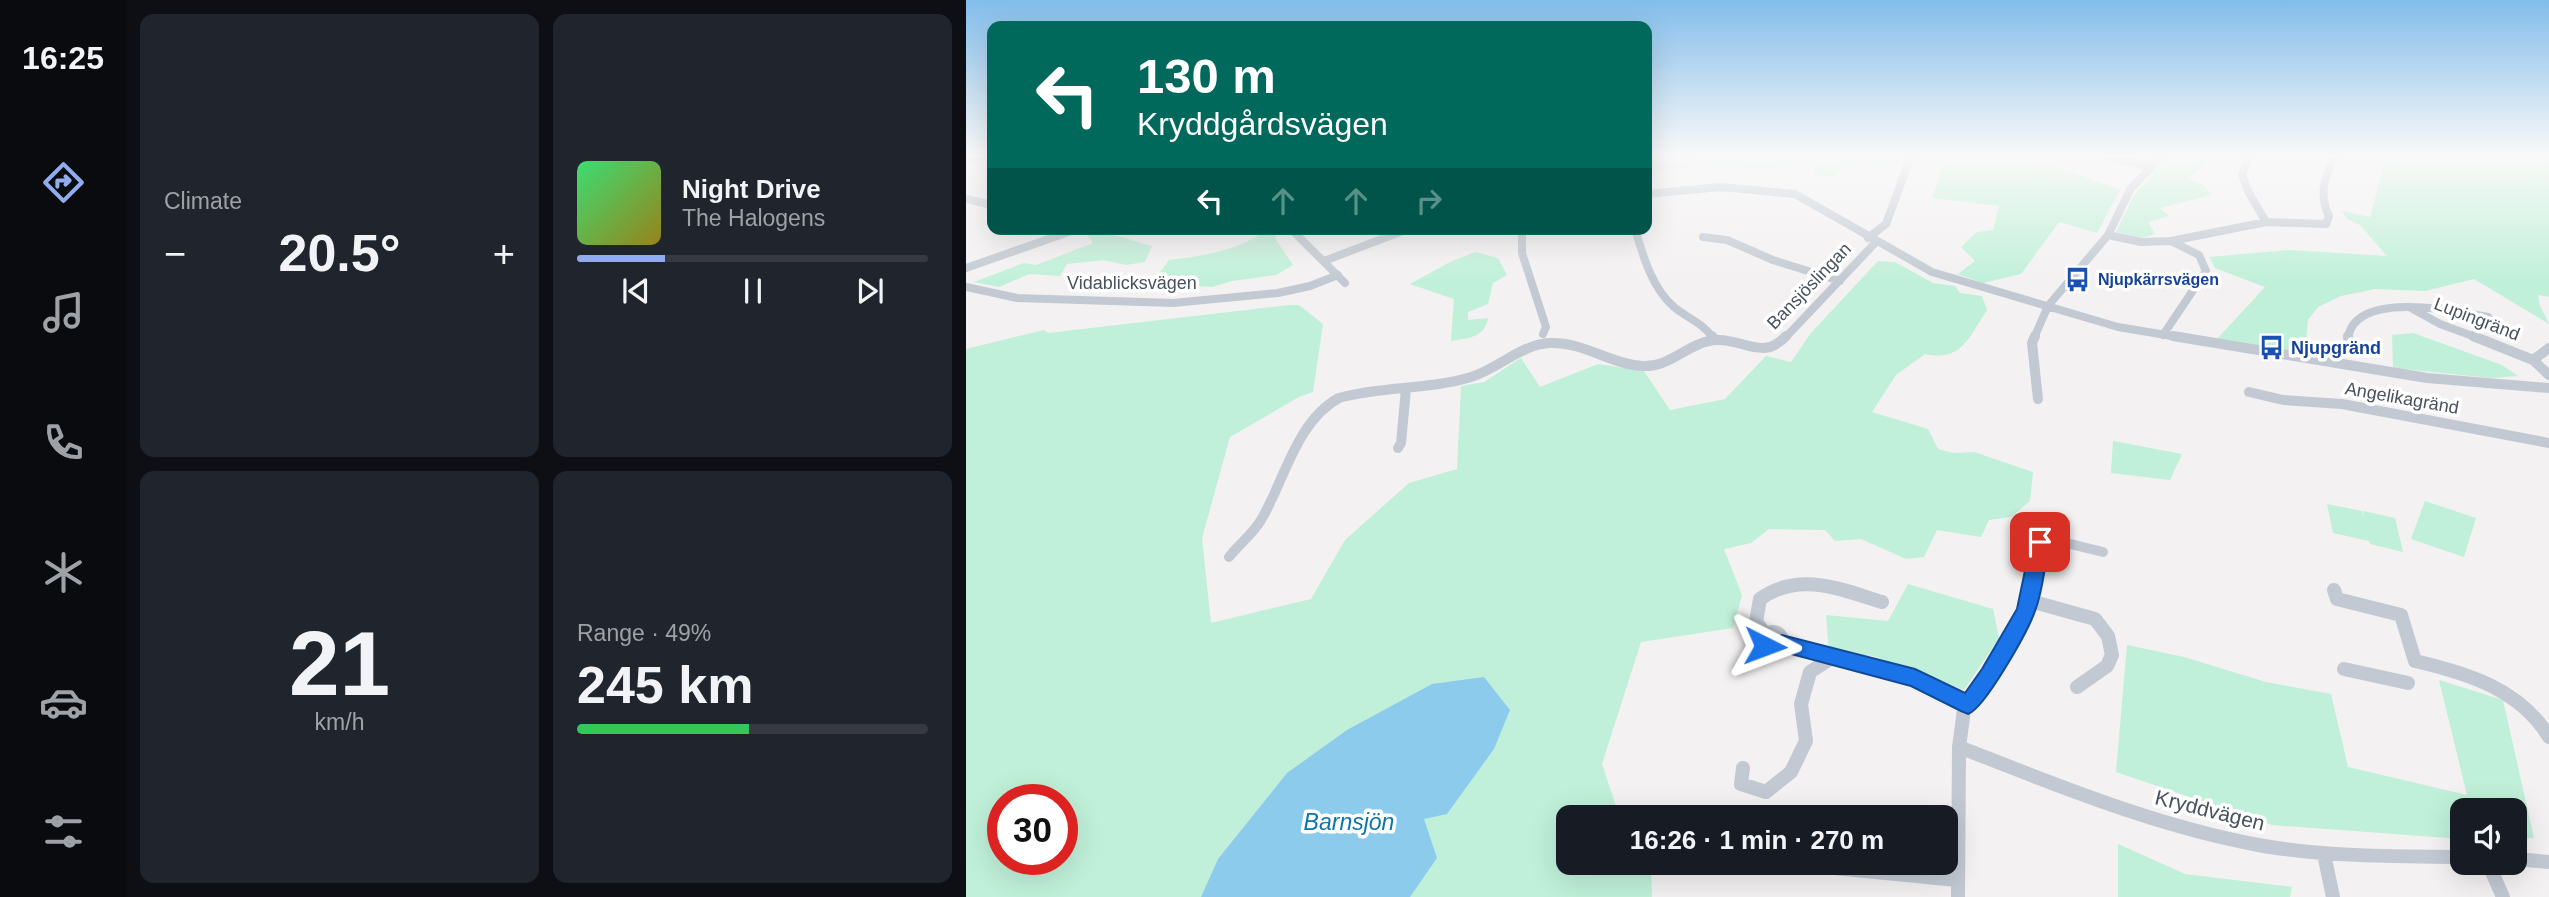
<!DOCTYPE html>
<html lang="en">
<head>
<meta charset="utf-8">
<style>
  :root { --surface:#171b24; --page:#20242c; --text:#f1f3f6; --muted:#9ea1a6; --line:#363941; --accent:#90acee }
  body { margin:0; font-family:Arial,sans-serif; background:var(--page); color:var(--text); height:100vh; display:flex; flex-direction:column; font-size:26px; white-space:nowrap }
  * { box-sizing:border-box; margin:0 }
  p { font-size:23px; color:var(--muted) }
  .icon { flex:none; width:38px; height:38px; fill:none; stroke:currentColor; stroke-width:2; stroke-linecap:round; stroke-linejoin:round }
  .map { position:relative; flex:1; overflow:hidden }
  .side { display:flex; flex-direction:column; gap:14px; padding:14px; background:#0d0f14; width:840px }
  .side>* { flex:none }
  .hud { position:absolute; left:21px; top:21px; width:665px; height:214px; border-radius:14px; box-shadow:0 7px 28px #0002; background:#00695c; color:#fff; overflow:hidden }
  .tools { position:absolute; left:1484px; top:798px; display:grid; gap:14px }
  .tools a { display:grid; place-items:center; width:77px; height:77px; border-radius:14px; background:var(--surface); box-shadow:0 7px 28px #0002; font-size:35px }
  .speed { position:absolute; left:21px; top:784px; display:flex; gap:14px; font-size:35px; font-weight:700; text-align:center }
  .speed>* { display:grid; place-content:center; width:91px; height:91px; border-radius:50%; background:var(--surface); box-shadow:0 7px 28px #0002; line-height:1 }
  .speed .limit { border:10px solid #d22; background:#fff; color:#111 }
  .pin { position:absolute; display:grid; place-items:center; width:60px; height:60px; color:#fff; margin:-30px; border-radius:14px; box-shadow:0 4px 10px #0006 }
  .me { position:absolute; width:77px; margin:-38px; rotate:93deg; stroke-linejoin:round; filter:drop-shadow(0 0 5px #0008) }
  .turn { display:flex; align-items:center; gap:24px; height:147px; padding:0 35px; font-size:32px }
  .turn .icon { width:91px; height:91px; stroke-width:2.5 }
  .turn b { display:block; font-size:49px; line-height:60px }
  .lanes { display:flex; align-items:center; height:66px; padding:0 35px; background:#0003; justify-content:center; gap:35px; direction:ltr }
  .lanes .off { opacity:.35 }
  .big { font-size:52px; font-weight:700; line-height:1.1 }
  .side .widget { flex:1; display:flex; flex-direction:column; justify-content:center; gap:10px; min-width:0; padding:0 24px; border-radius:14px; background:var(--page) }
  .side .dial { align-items:center; gap:0 }
  .dial b { font-size:91px; line-height:1 }
  .song { display:flex; align-items:center; gap:21px }
  .cover { width:84px; height:84px; border-radius:10px; background:linear-gradient(135deg,hsl(140 70% 55%),hsl(50 70% 35%)) }
  .played { height:7px; border-radius:4px; background:linear-gradient(90deg,var(--accent) 25%,var(--line) 25%) }
  .keys { display:flex; justify-content:space-around; direction:ltr }
  .heat { display:flex; justify-content:space-between; align-items:center; font-size:38px; direction:ltr }
  .charge { height:10px; border-radius:5px; background:linear-gradient(90deg,#34c759 49%,var(--line) 0) }
  .side .tiles { flex:1; display:grid; gap:14px; grid-template-columns:repeat(2,1fr) }
  .trip { position:absolute; left:590px; top:805px; width:402px; height:70px; border-radius:14px; background:var(--surface); box-shadow:0 7px 28px #0002; font-weight:700; line-height:70px; text-align:center }
  main { display:flex; flex:1; min-height:0 }
  .tabs { display:flex; flex-direction:column; width:126px; justify-content:space-around; align-items:center; background:#090b0e; color:var(--muted) }
  .tabs .icon { width:49px; height:49px }
  .tabs .selected { color:var(--accent) }
  .tabs b { font-size:32px; color:var(--text) }
  .map>svg:first-child { display:block }
  .education { fill:#e4e2e3 }
  .green { fill:#c0f0d9; fill-rule:evenodd }
  .water { fill:#8dcbed }
  .lines { fill:none; stroke-linecap:round; stroke-linejoin:round }
  .street-far2 { stroke:#c2c9d2; stroke-width:8 }
  .street-far1 { stroke:#c2c9d2; stroke-width:10 }
  .street { stroke:#c2c9d2; stroke-width:14 }
  .route { fill:#1a73e8; stroke:#114b97; stroke-width:2 }
  .labels { text-anchor:middle; dominant-baseline:central; stroke-width:7; stroke-linejoin:round; paint-order:stroke }
  .far-transit-label { font-size:16px; font-weight:bold; fill:#164399; stroke:#fff; text-anchor:start }
  .street-label { font-size:18px; fill:#49515f; stroke:#fff }
  .transit-label { font-size:18px; font-weight:bold; fill:#164399; stroke:#fff; text-anchor:start }
  .near-street-label { font-size:21px; fill:#49515f; stroke:#fff }
  .near-water-label { font-size:23px; font-style:italic; fill:#0c75ae; stroke:#fff }
</style>
</head>
<body>
<main>
<nav class="tabs">
<b>16:25</b>
<svg class="icon selected" aria-label="directions" viewBox="0 0 24 24"><path d="M12 3l9 9-9 9-9-9zM9 14v-3h6M13 9l2 2-2 2"/></svg>
<svg class="icon" aria-label="music" viewBox="0 0 24 24"><path d="M9 18V5l10-2v13"/><circle cx="6" cy="18" r="3"/><circle cx="16" cy="16" r="3"/></svg>
<svg class="icon" aria-label="phone" viewBox="0 0 24 24"><path d="M5 4h4l2 5-3 2q2 4 5 5l2-3 5 2v4C11 20 4 13 5 4z"/></svg>
<svg class="icon" aria-label="climate" viewBox="0 0 24 24"><path d="M12 3v18M4 7l16 10M4 17L20 7"/></svg>
<svg class="icon" aria-label="car" viewBox="0 0 24 24"><path d="M5 17H2v-5l4-1 3-4h7l3 4 3 1v5h-3M9 17h6M6 11h13"/><circle cx="7" cy="17" r="2"/><circle cx="17" cy="17" r="2"/></svg>
<svg class="icon" aria-label="filters" viewBox="0 0 24 24"><path d="M4 7h16M4 17h16"/><circle cx="9" cy="7" r="2"/><circle cx="15" cy="17" r="2"/></svg>
</nav>
<section class="side">
<div class="tiles">
<div class="widget"><p>Climate</p>
<div class="heat"><a>−</a><b class="big">20.5°</b><a>+</a></div>
</div>
<div class="widget">
<div class="song"><i class="cover"></i><div><b>Night Drive</b><p>The Halogens</p></div></div>
<div class="played"></div>
<div class="keys"><svg class="icon" aria-label="previous" viewBox="0 0 24 24"><path d="M18 5L8 12l10 7zM5 5v14"/></svg><svg class="icon" aria-label="pause" viewBox="0 0 24 24"><path d="M8 5v14M16 5v14"/></svg><svg class="icon" aria-label="next" viewBox="0 0 24 24"><path d="M6 5l10 7-10 7zM19 5v14"/></svg></div>
</div>
<div class="widget dial"><b>21</b><p>km/h</p></div>
<div class="widget"><p>Range · 49%</p><b class="big">245 km</b><div class="charge"></div></div>
</div>
</section>
<div class="map">
<svg width="1583" height="897" viewBox="0 0 1583 897">
  <rect width="100%" height="100%" fill="#f3f1f1"/>
  <!-- education -->
  <path class="education" d="M681,156h63l-9,10 -54,6z"/>
  <!-- green -->
  <path class="green" d="M735,156h203l-9,11 -47,-3 -16,13 -18,-3v-9l-28,-3 -7,8 -85,-6z
    M980,156h82l92,34 -23,43 -38,-11 -38,52 -38,9 -25,-9 17,-13 -14,-14 16,-15 16,-2 6,-24 -67,-8z
    M1205,156h33l-2,12 -14,10 17,8 7,9 -52,13 9,8 -21,6 7,12 -14,4 -25,-6 18,-37z
    M1420,156h163v141l-11,-2 2,11 9,18 -75,-45 -49,12 -50,-2 -34,7 -23,11 -10,13 -3,33 -88,-14 48,-52 -50,-19 -6,-11 80,-7 98,6 -27,-31 -13,-6 -5,-8 28,6z
    M127,229l59,17 -7,16 -19,3 -22,-5 -37,4 -7,12 -31,-2 -30,13 -25,-5 50,-19 12,2 57,-22 -7,-10z
    M292,229h19l-2,9 18,27 -17,10 -44,6 -20,6 -39,-2 -18,-6 14,-19c31,-4 65,-8 91,-26z
    M509,252l23,6 9,17 -14,8 -5,21 -20,8v8l20,-2c-3,20 -20,20 -37,23l3,-42 -44,-15 40,-22z
    M912,261l17,1 38,21 22,3 5,7 22,3 5,14c-18,27 -25,52 -62,44l-29,21 -24,37 56,17 10,20 15,4 21,-1 59,20 -3,29 -19,16 -22,3 -8,17 -44,-7 -13,27 -18,2 -45,-20 -26,2 -10,-11 -56,-1 -18,14 -27,6 18,46 -9,33 -92,14 -39,122 16,48 15,5h-65v46h83l1,34h-686v-548l78,-19 4,3 241,-28h10l24,19 -10,68 -14,5 -69,40 -28,101 9,85 100,-24 34,-59 64,-57 48,-14 4,-83 23,-4 37,-24 19,29 58,-23 46,7 26,39 55,-11 41,-43 25,6 20,-29zM37,800h59v59h-59z
    M1447,333l89,32 16,11 -27,2 -98,-10 -1,-33z
    M1147,441l69,13 -12,26 -59,-7z
    M1459,501l51,17 -12,39 -53,-18z
    M1361,504l35,7 3,10 -2,-10 32,7 8,34 -33,-8 -1,-3 -36,-8z
    M942,584l85,25 6,29 -35,52 -92,-34 -43,-3 -3,-38 62,6z
    M1161,645l57,12 82,25 65,12 17,73 119,28 -28,-115 64,20 31,138 -19,1v-29h-53v29l-190,-14 -156,-53z
    M1152,844l67,30 107,13 -2,10h-172z"/>
  <!-- water -->
  <path class="water" d="M518,677l26,33 -16,39 -47,65 -23,5 13,39 -27,39h-209l17,-38 69,-86 60,-43 85,-46z"/>
  <g class="lines">
    <!-- street-far2 -->
    <path class="street-far2" d="M1140,156l46,12
      M1284,156l-8,18 6,17 18,31
      M0,159l16,-3
      M681,194l73,-7 75,7 137,78 186,55 66,11
      M0,199l26,6
      M325,229l54,54
      M556,229v24l24,74 -3,7
      M669,229c8,27 17,59 39,78 13,11 29,16 39,31
      M1142,235l33,7 30,-1 95,-19 60,2 3,-8c-11,-22 -4,-39 6,-60
      M737,237l24,3 46,20 67,21
      M902,238l18,-14 25,-68
      M358,261l84,-32
      M0,268l111,-39
      M0,287l51,11 156,5 105,-10 32,-7 28,-11
      M1445,308l29,16 38,14
      M1197,335l43,-64 -7,-16 -28,-14
      M819,338l91,-96
      M1068,338l14,-32 60,-71 23,-47 32,-32
      M1382,338c7,-49 109,-27 140,-21"/>
    <!-- street-far1 -->
    <path class="street-far1" d="M746,336l2,4
      M1069,336l-3,7 6,56
      M1207,336l254,42 122,10
      M1382,336l1,15
      M1507,336l60,24
      M1583,348l-16,12 16,15
      M1283,392l34,8 59,4 207,39
      M432,448l3,-5 5,-54
      M263,557c10,-13 24,-23 32,-37 23,-38 35,-99 78,-122 43,-12 89,-8 132,-21 27,-8 49,-32 78,-34 33,-2 61,21 93,23 29,2 47,-25 75,-26 27,-1 46,21 69,-4
      M1067,578l7,-35 6,-5 57,14"/>
    <!-- street -->
    <path class="street" d="M1368,590l3,9 64,16 14,46c52,12 105,28 134,76
      M1064,601l65,18 13,17 4,19 -5,11 -30,21
      M798 641a9 9 0 1 1 18 0a9 9 0 1 1-18 0Z
      M800,635l-10,-13 4,-23c39,-28 80,-10 122,3
      M816,643l51,14
      M1378,669l64,14
      M993,747c100,39 199,80 305,99 65,11 132,10 198,11
      M777,768l-2,16 25,8 25,-20 15,-31 -5,-37 9,-32 23,-15 82,21 53,27
      M1358,854l9,43
      M1549,859l34,3
      M1522,863l15,34
      M838,865l153,15
      M992,897l1,-150 5,-37 25,-35 37,-64 7,-34"/>
  </g>
  <!-- sky -->
  <linearGradient id="sky" x2="0" y2="1"><stop stop-color="#83bdea"/><stop offset="0.55" stop-color="#faf9f9"/><stop offset="1" stop-color="#faf9f9" stop-opacity="0"/></linearGradient>
  <rect width="1583" height="282" fill="url(#sky)"/>
  <!-- route -->
  <path class="route" d="M1074,536l7,2 2,4c-4,23 -6,48 -14,69 -7,20 -50,97 -67,103l-7,-3 -50,-25 -127,-34 -11,5 -15,-5 -3,-6 3,-6 7,-3 6,3 11,-5 133,34 50,24 17,-24 35,-60 14,-67 3,-4z"/>
  <!-- icons -->
  <defs>
    <symbol id="bus-bare" viewBox="-9 -9 18 18"><path d="M-5-6H5V4H4V6H2V4H-2V6H-4V4H-5ZM-3.5-4V0h7V-4ZM-3.5 1.2v1.5H-2V1.2ZM2 1.2v1.5H3.5V1.2Z" fill="#1a4fb4" stroke="#fff" stroke-width="2.5" paint-order="stroke"/></symbol>
  </defs>
  <g fill-rule="evenodd">
    <use href="#bus-bare" x="1094" y="262" width="35" height="35"/>
    <use href="#bus-bare" x="1288" y="330" width="35" height="35"/>
  </g>
  <g class="labels">
    <!-- far-transit labels -->
    <g class="far-transit-label">
      <text x="1132" y="279">Njupkärrsvägen</text>
    </g>
    <!-- street labels -->
    <g class="street-label">
      <text x="166" y="283">Vidablicksvägen</text>
      <text transform="translate(843 286) rotate(-46)">Bansjöslingan</text>
      <text transform="translate(1511 319) rotate(21)">Lupingränd</text>
      <text transform="translate(1436 398) rotate(10)">Angelikagränd</text>
    </g>
    <!-- transit labels -->
    <g class="transit-label">
      <text x="1325" y="348">Njupgränd</text>
    </g>
    <!-- near-street labels -->
    <g class="near-street-label">
      <text transform="translate(1244 810) rotate(14)">Kryddvägen</text>
    </g>
    <!-- near-water labels -->
    <g class="near-water-label">
      <text x="383" y="822">Barnsjön</text>
    </g>
  </g>
</svg>
<div class="tools">
<a><svg class="icon" aria-label="sound" viewBox="0 0 24 24"><path d="M4 9h4l5-4v14l-5-4H4zM17 9q2 3 0 6"/></svg></a>
</div>
<div class="speed"><div class="limit">30</div></div>
<div class="pin" style="left:1074px;top:542px;background:#d93025"><svg class="icon" aria-label="arrive" viewBox="0 0 24 24"><path d="M6 21V4h12l-3 4 3 4H6"/></svg></div>
<svg class="me" style="left:799px;top:646px" viewBox="-20 -20 40 40"><path d="M0-17L14 15 0 8-14 15z" fill="#1a73e8" stroke="#fff" stroke-width="4"/></svg>
<div class="trip">16:26 · 1 min · 270 m</div>
<div class="hud">
<div class="turn"><svg class="icon" aria-label="left" viewBox="0 0 24 24"><path d="M17 20v-9H6M10 6l-5 5 5 5"/></svg><div><b>130 m</b>Kryddgårdsvägen</div></div>
<div class="lanes"><svg class="icon" aria-label="left" viewBox="0 0 24 24"><path d="M17 20v-9H6M10 6l-5 5 5 5"/></svg><svg class="icon off" aria-label="ahead" viewBox="0 0 24 24"><path d="M12 20V5M6 11l6-6 6 6"/></svg><svg class="icon off" aria-label="ahead" viewBox="0 0 24 24"><path d="M12 20V5M6 11l6-6 6 6"/></svg><svg class="icon off" aria-label="right" viewBox="0 0 24 24"><path d="M7 20v-9h11M14 6l5 5-5 5"/></svg></div>
</div>
</div>
</main>
</body>
</html>
